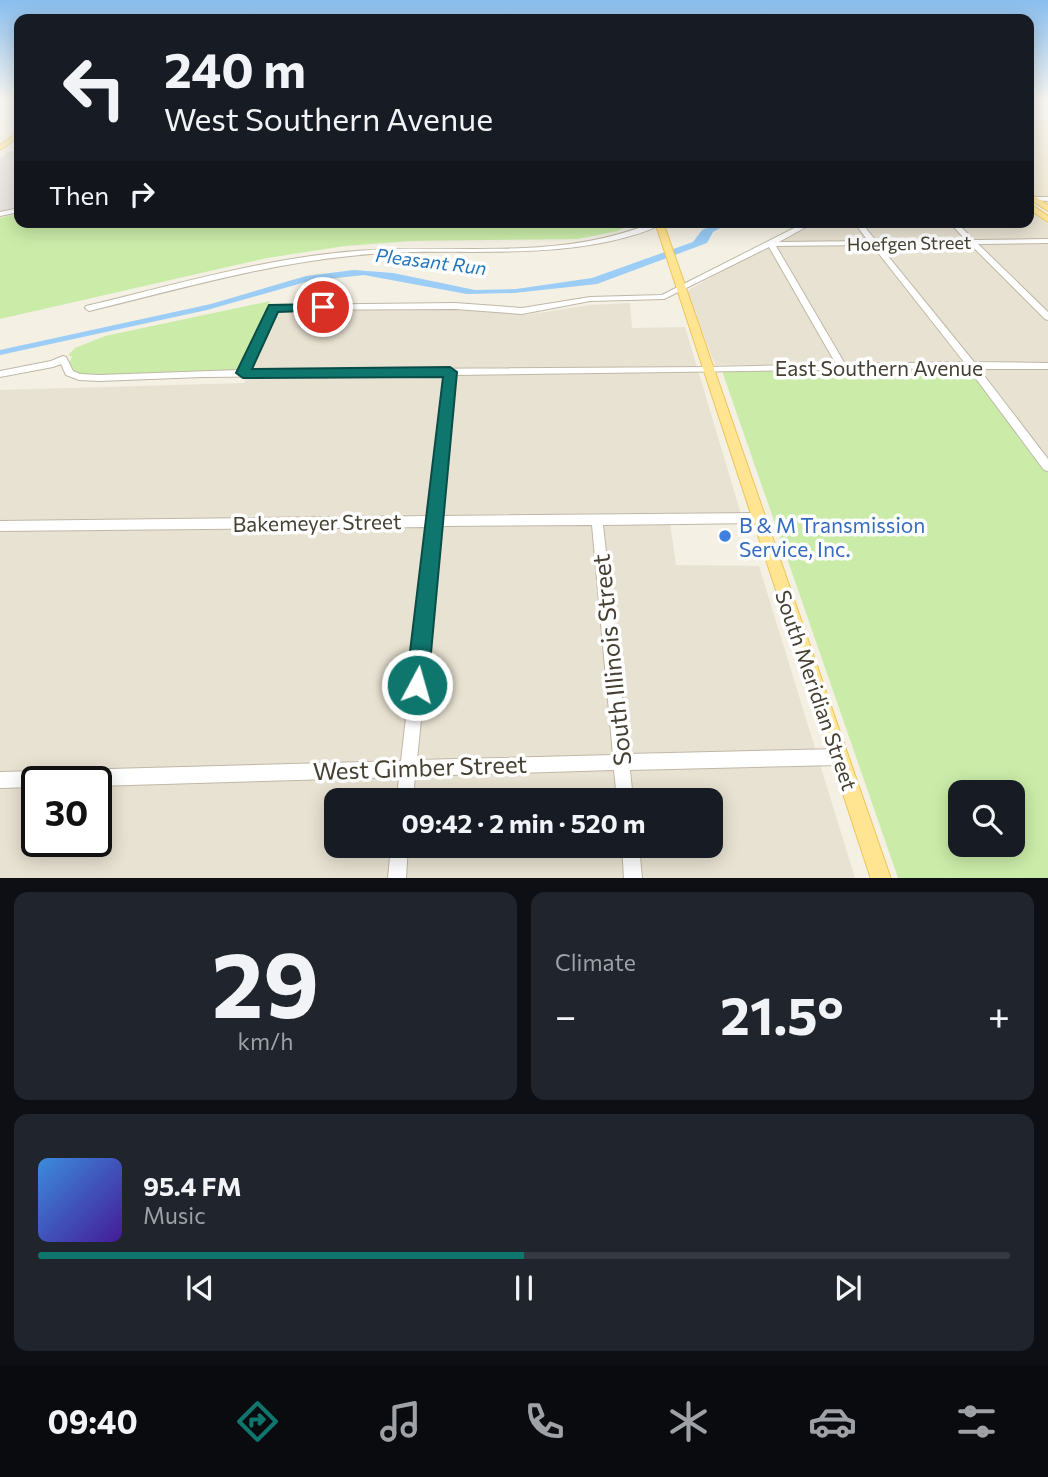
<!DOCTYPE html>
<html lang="en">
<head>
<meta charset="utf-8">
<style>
  :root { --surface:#171b24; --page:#20242c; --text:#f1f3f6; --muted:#9ea1a6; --line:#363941; --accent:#0f766e }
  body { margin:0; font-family:Commissioner,sans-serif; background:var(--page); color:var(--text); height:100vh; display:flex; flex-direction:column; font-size:26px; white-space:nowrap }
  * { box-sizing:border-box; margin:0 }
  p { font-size:23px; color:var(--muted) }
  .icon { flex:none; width:38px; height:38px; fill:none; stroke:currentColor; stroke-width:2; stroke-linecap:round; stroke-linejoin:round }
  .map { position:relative; height:878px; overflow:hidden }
  .panel { display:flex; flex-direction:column; gap:14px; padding:14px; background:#0d0f14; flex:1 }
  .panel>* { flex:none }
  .top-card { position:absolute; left:14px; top:14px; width:1020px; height:214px; border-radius:14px; box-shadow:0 4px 18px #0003; background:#171b24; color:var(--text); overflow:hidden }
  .tools { position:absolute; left:948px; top:780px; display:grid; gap:14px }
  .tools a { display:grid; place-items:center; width:77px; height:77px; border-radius:14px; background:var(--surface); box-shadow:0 4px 18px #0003; font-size:35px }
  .speed { position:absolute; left:21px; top:766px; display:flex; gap:14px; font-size:35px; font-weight:700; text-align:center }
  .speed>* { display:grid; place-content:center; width:91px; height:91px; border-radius:50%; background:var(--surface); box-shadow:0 4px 18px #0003; line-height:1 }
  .speed .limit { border:4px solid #111; border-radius:10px; background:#fff; color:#111 }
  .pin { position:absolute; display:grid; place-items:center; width:60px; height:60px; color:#fff; margin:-30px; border:4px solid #fff; border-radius:50%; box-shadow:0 2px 7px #0007 }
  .me { position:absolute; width:77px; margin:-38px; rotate:6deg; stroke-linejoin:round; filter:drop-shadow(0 0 5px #0008) }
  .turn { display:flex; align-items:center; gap:24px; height:147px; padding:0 35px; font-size:32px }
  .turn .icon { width:91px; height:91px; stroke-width:2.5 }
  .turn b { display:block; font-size:49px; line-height:60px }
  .then { display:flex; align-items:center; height:66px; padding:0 35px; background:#0003; gap:14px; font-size:26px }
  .big { font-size:52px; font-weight:700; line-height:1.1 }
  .panel .widget { flex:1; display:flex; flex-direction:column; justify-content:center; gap:10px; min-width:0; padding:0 24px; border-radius:14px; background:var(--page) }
  .panel .dial { align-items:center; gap:0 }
  .dial b { font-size:91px; line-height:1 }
  .song { display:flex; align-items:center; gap:21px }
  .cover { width:84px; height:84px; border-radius:10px; background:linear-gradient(135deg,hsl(210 70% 55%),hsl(260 70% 35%)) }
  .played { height:7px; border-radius:4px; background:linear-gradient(90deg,var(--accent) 50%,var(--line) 50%) }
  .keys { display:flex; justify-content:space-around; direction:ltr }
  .heat { display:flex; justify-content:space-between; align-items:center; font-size:38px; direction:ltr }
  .panel .tiles { flex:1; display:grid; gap:14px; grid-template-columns:1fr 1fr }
  .widget:last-child { grid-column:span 2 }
  .trip { position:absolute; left:324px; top:788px; width:399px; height:70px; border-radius:14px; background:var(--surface); box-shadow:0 4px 18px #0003; font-weight:700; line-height:70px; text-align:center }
  .dock { display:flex; height:112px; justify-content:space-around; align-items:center; background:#090b0e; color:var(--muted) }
  .dock .icon { width:49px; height:49px }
  .dock .selected { color:var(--accent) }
  .dock b { font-size:32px; color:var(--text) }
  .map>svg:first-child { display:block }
  .residential { fill:#e8e2d2; fill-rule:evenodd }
  .education { fill:#eee6cd }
  .green { fill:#cbeca9; fill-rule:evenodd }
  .parking { fill:#e4e1dd }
  .water { fill:#9bcdf6 }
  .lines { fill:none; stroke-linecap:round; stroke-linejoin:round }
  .minor-casing { stroke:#c0b8a6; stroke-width:2 }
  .major-casing { stroke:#edc659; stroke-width:2 }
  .minor { fill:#fff; fill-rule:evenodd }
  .major { fill:#ffe492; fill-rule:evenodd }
  .route { fill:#0f766e; stroke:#0a4d48; stroke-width:2 }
  .shop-dot { fill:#3f7fe0; stroke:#fff; stroke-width:2.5 }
  .labels { text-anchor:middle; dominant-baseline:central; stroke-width:7; stroke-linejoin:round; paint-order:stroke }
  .far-street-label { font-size:18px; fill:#464033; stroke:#fff }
  .far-water-label { font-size:19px; font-style:italic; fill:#2476bb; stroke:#fff }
  .street-label { font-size:21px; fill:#464033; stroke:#fff }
  .shop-label { font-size:21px; fill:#366cbe; stroke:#fff; text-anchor:start }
  .near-street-label { font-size:24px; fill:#464033; stroke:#fff }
</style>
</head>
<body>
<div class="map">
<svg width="1048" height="879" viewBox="0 0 1048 879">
  <rect width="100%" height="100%" fill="#f4f0e4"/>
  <!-- residential -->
  <path class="residential" d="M1029,209l19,15v139l-333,2 -28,-74 120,-69h222z
    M630,303l2,25 53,-1 56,187 -72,2 7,49 83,1 96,312h-855v-488l244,-7 34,-73 180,-1 67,6 65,-10zM37,782h59v60h-59zM336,800h374v45h-374z
    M1048,367v93l-72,-92z"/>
  <!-- education -->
  <path class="education" d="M1048,119v79l-13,1 -6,-5v-72z"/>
  <!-- green -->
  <path class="green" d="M19,213v9h616l-17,9 -40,8 -168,2 -65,5 -78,12 -267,61v-101z
    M270,301l-33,71 -145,5 -18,-3 -6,-10 4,-7 -4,-2 7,-7 30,-12z
    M969,370l79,103v405h-150l-176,-507zM961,793h52v52h-52z"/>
  <!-- parking -->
  <path class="parking" d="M10,151h9v57l-19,5v-55z"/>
  <!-- water -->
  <path class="water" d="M720,222h11l-18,10 -6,11 -110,41 -83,9 -47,1 -103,-19 -55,6 -102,29 -207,45v-5l211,-46 95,-28 48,-6 39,3 82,17 41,-1 76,-11 101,-36 9,-12z"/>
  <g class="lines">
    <defs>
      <path id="minor" d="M1035,197h13v4l-15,-1 -1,-1z
        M19,208v4l-19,4v-4z
        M656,222h10c-16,9 -37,15 -55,19 -86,19 -174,5 -261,15 -89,9 -174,34 -261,55l-4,-3 1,-2c89,-21 179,-48 270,-55 77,-6 157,4 233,-10 23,-4 45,-11 67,-19z
        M806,222h9l-36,20 89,-1 -14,-19h7l15,19 90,-1 -17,-18h7l18,18 74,-1v4l-70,1 70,68v8l-3,-1 -75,-75 -91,1 95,117 74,1v6h-69l69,90v12l-4,-1 -76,-102 -514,7 -13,141 318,-3 4,1 2,4 -2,4 -4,1 -156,2 25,229 212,-5 6,2 2,6 -2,6 -6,2 -210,5 3,30h-16l-3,-30 -199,6 -2,24h-16l2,-23 -303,9v-4h-59v5l-37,1v-16l401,-11 27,-234 -428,4v-10l429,-5 16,-141 -243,2 -103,4 -20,-1 -13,-5 -5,-11 -8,3 -53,10v-6l51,-10 12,-5 3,1 7,14 7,3 19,1 140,-5 31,-62 4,-3 181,-2 67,5 68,-11 72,-2zM872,245l92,117 -119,2 -69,-118zM769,247l67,117 -127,3 -460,3 28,-60 178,-1 67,5 68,-13 74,-2zM592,525l21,230 -196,5 23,-234z
        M391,845h17l-2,34h-18z
        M622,845h17l3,34h-18z"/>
      <path id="major" d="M19,132v5l-19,13v-5z
        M1029,193l19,12v6l-19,-12z
        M1029,203l19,13v6l-19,-13z
        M655,222h8l228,657h-20z"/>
    </defs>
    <!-- minor casing -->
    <use href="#minor" class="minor-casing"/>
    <!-- major casing -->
    <use href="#major" class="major-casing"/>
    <!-- minor -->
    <use href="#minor" class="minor"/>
    <!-- major -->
    <use href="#major" class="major"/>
  </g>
  <!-- sky -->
  <linearGradient id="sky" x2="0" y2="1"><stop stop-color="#89beee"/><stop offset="0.45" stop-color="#faf8f3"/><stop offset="1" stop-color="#faf8f3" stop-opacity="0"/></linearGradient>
  <rect width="1048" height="223" fill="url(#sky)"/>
  <!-- route -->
  <path class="route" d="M323,304l6,3 -1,3 -50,2 -26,57 198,-2 7,5 -29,313 -3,8 -8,3 -8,-3 -3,-8 37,-308 -200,1 -7,-5 33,-68z"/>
  <!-- markers -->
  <circle class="shop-dot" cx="725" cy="536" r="7"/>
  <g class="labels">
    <!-- far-street labels -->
    <g class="far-street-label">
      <text transform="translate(909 243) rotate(-1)">Hoefgen Street</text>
    </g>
    <!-- far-water labels -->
    <g class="far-water-label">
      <text transform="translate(431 261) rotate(7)">Pleasant Run</text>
    </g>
    <!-- street labels -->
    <g class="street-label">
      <text x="879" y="367">East Southern Avenue</text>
      <text transform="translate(317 522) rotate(-1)">Bakemeyer Street</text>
      <text transform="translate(817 690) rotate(71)">South Meridian Street</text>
    </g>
    <!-- shop labels -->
    <g class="shop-label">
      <text x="739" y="524">B &amp; M Transmission<tspan x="739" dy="24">Service, Inc.</tspan></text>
    </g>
    <!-- near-street labels -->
    <g class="near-street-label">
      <text transform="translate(611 660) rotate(-96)">South Illinois Street</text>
      <text transform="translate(420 767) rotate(-2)">West Gimber Street</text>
    </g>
  </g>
</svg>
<div class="tools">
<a><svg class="icon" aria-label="search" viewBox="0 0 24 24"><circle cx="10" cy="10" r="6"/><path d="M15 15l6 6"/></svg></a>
</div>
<div class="speed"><div class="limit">30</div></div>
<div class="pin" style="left:323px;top:307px;background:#d93025"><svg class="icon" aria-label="arrive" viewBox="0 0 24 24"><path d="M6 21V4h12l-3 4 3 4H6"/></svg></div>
<svg class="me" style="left:417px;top:685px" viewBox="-20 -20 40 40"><circle r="17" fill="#0f766e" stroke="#fff" stroke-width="3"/><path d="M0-11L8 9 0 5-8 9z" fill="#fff"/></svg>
<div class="trip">09:42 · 2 min · 520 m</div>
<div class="top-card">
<div class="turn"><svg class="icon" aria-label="left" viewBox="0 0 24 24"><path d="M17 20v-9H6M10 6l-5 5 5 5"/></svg><div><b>240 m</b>West Southern Avenue</div></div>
<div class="then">Then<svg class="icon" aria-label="right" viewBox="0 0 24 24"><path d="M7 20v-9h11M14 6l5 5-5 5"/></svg></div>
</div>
</div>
<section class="panel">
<div class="tiles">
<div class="widget dial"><b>29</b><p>km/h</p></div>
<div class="widget"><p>Climate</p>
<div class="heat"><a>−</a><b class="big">21.5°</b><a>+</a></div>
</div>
<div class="widget">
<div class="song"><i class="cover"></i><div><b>95.4 FM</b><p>Music</p></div></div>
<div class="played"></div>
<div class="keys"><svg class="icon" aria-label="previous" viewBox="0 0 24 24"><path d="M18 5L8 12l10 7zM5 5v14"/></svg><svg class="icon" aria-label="pause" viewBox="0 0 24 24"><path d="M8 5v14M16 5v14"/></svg><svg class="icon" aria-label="next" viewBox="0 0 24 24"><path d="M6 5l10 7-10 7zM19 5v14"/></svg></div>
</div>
</div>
</section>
<nav class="dock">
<b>09:40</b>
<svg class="icon selected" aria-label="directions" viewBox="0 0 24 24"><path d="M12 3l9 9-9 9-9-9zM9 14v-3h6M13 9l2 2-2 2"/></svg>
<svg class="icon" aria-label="music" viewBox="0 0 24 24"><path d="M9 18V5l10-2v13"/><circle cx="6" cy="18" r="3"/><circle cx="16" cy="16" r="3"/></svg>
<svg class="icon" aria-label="phone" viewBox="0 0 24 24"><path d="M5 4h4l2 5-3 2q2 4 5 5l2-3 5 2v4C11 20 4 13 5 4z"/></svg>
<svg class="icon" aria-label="climate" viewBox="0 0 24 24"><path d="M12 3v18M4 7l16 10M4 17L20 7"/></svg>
<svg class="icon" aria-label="car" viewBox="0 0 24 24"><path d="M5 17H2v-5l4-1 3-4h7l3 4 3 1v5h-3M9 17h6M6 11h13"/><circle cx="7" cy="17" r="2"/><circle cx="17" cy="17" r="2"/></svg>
<svg class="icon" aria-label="filters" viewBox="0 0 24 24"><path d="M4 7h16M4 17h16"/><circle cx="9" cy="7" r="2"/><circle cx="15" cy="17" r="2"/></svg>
</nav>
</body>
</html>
